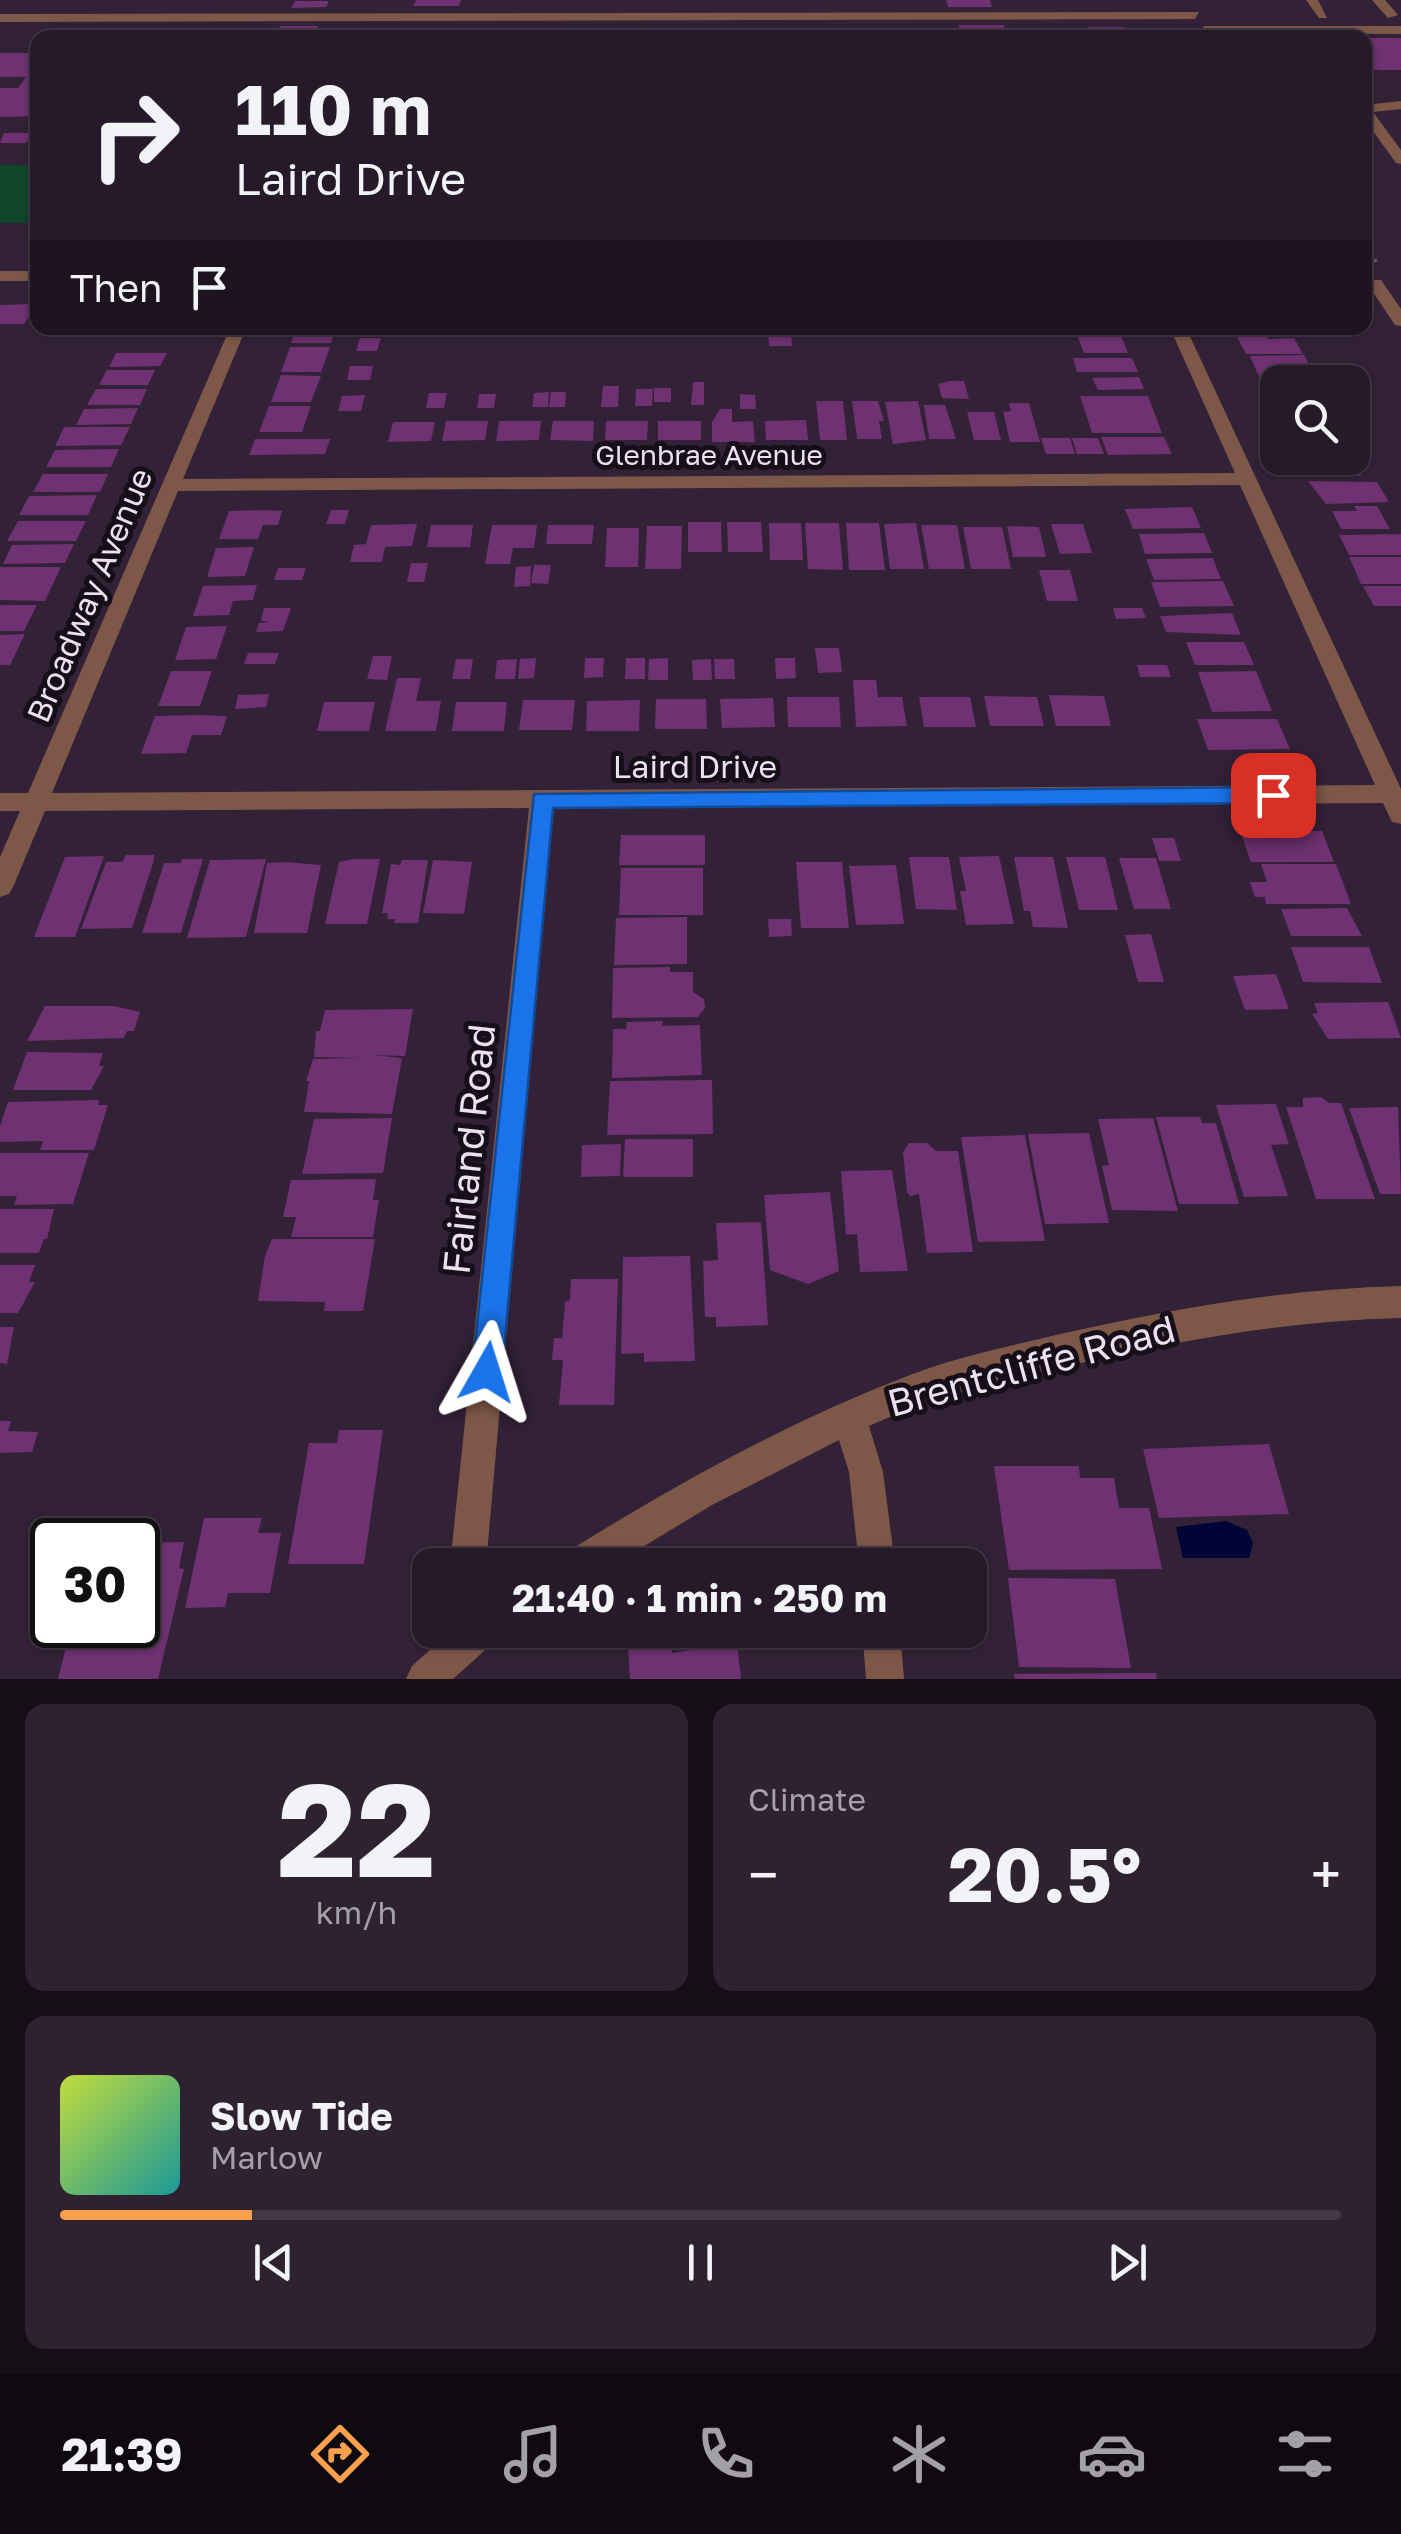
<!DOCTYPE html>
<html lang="en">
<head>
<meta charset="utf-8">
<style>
  :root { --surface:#261929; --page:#2e2231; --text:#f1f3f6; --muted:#a4a0a8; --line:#423846; --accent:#f8a04b }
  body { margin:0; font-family:"Golos Text",sans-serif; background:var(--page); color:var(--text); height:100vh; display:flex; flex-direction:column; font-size:38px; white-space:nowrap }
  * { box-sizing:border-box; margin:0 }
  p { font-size:32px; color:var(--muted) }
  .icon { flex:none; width:55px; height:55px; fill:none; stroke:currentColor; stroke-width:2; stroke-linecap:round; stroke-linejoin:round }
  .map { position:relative; height:1679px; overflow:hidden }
  .drawer { display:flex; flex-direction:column; gap:25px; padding:25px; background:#150e17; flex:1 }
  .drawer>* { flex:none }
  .banner { position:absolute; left:30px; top:30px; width:1342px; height:305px; border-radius:20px; box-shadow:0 2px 8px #0004,0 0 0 2px var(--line); background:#261929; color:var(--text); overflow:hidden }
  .tools { position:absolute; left:1260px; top:365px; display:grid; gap:20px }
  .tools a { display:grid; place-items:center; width:110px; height:110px; border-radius:20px; background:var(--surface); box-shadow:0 2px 8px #0004,0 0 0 2px var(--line); font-size:50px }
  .speed { position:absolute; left:30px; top:1518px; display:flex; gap:20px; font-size:50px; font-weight:700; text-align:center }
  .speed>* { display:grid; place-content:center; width:130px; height:130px; border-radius:50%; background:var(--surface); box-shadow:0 2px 8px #0004,0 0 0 2px var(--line); line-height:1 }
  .speed .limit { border:5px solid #111; border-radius:15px; background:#fff; color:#111 }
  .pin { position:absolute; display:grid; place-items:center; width:85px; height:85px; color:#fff; margin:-42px; border-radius:20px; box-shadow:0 5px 15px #0006 }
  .me { position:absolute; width:110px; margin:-55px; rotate:6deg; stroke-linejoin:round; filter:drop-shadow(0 0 8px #0008) }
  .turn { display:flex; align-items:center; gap:35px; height:210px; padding:0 40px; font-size:45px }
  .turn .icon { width:130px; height:130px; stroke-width:2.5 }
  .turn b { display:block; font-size:70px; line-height:85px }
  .then { display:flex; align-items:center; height:95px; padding:0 40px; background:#0003; gap:20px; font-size:38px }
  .big { font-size:75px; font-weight:700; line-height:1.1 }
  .drawer .card { flex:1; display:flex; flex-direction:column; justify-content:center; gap:15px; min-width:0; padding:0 35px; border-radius:20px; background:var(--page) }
  .drawer .dial { align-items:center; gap:0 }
  .dial b { font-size:130px; line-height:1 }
  .song { display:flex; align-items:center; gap:30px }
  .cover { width:120px; height:120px; border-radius:15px; background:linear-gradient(135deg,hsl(70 70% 55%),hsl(180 70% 35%)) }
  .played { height:10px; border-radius:5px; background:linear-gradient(90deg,var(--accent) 15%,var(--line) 15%) }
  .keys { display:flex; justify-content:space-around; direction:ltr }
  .heat { display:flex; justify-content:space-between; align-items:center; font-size:55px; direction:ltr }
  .drawer .tiles { flex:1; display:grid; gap:25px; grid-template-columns:1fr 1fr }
  .card:last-child { grid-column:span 2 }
  .trip { position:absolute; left:412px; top:1548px; width:575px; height:100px; border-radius:20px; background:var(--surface); box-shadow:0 2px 8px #0004,0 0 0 2px var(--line); font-weight:700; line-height:100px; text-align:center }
  .menu { display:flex; height:160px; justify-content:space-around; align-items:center; background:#0f0a10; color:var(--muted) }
  .menu .icon { width:70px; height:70px }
  .menu .current { color:var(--accent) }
  .menu b { font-size:45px; color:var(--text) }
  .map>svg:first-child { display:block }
  .green { fill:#10452b }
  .water { fill:#000436 }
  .building { fill:#6e3171 }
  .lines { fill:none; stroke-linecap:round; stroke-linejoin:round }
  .path { stroke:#6c5c70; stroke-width:4; stroke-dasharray:5 2.5; stroke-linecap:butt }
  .minor { fill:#7d5848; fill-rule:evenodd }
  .route { fill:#1a73e8; stroke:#114b97; stroke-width:2.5 }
  .labels { text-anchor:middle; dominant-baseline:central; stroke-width:10; stroke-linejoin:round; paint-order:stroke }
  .far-street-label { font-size:28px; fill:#ece0ee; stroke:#160e18 }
  .street-label { font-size:32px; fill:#ece0ee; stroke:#160e18 }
  .near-street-label { font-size:38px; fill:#ece0ee; stroke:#160e18 }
</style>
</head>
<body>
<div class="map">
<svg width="1401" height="1679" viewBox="0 0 1401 1679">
  <rect width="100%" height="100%" fill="#332137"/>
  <!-- green -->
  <path class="green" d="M0,165h37v58h-37z"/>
  <!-- water -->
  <path class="water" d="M1226,1521l21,9 6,13 -4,15h-66l-7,-31z"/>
  <!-- building -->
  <path class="building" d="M416,0h45l-2,6h-46z
    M946,0h44l2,7h-44z
    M295,1h34l-3,6 -35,1z
    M958,25h46l2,13h-40z
    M280,26h38l-6,12h-37z
    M1088,27h37l3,7h-37z
    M410,28h37l-5,10h-36z
    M1365,38h36v32h-36z
    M0,53h38v63l-38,1v-29h18l8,-11h-26z
    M4,133h30l-8,10h-26z
    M36,304l-12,20h-24v-19z
    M297,328h39l-5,15h-40z
    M526,328h30l-2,9h-29z
    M559,328h32v8h-33z
    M664,328h24v9h-24z
    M692,328h31v8h-31z
    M973,328h25l2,9h-25z
    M1118,328l10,25h-44l-9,-24z
    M768,333h23l1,13h-23z
    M1235,333h30l3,6 26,-1 9,16h-57z
    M360,338h21l-4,13h-21z
    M290,347h40l-9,25h-40z
    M116,353h51l-7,13 -51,1z
    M1304,355l6,11 9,-1 6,17h-47v11h-12l-16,-37z
    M1073,358h59l6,14h-61z
    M350,366h23l-3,14h-23z
    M107,370h48l-7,15h-49z
    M281,375l40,1 -10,26h-40z
    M1139,377l5,12 -46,1 -6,-12z
    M950,381h14l5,18 -27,-1 -4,-14z
    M693,382h11v23h-13z
    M603,386h16l-1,21h-17z
    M654,388h17v14h-17z
    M96,389h51l-7,16h-53z
    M636,389h17l-1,17h-17z
    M549,392l-1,15h-16l2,-14z
    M551,392h15l-1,15h-16z
    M429,393h18l-3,15h-18z
    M479,394h17l-2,14h-17z
    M740,394l15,1 1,14h-16z
    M365,395l-4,16h-23l4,-15z
    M1080,396h68l14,37h-70z
    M816,401h27l4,39h-27z
    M852,401h26l6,20h-5l3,18h-25z
    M918,401l8,39 -33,4 -8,-42z
    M1009,403h20l11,39h-30l-7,-30 8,-1z
    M924,405h21l11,34h-27z
    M269,406h42l-9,26h-43z
    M138,408l-7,16 -55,1 8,-16z
    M720,409h12v13l21,-1 2,21h-43v-20z
    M967,412h27l7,28h-27z
    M806,420l2,20h-42l-1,-19z
    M446,421h42l-3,19 -43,1z
    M499,421h42l-2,19 -43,1z
    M553,421h41l-1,20 -43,-1z
    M606,421h42l-1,19h-42z
    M658,421h43v19h-43z
    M393,422h42l-4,19 -43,1z
    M64,427h66l-9,18 -66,1z
    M1101,437h63l8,17 -64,1z
    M1041,438h29l5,16h-29z
    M1072,438h26l6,16h-27z
    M255,439h75l-5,15 -76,1z
    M119,449l-8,18h-65l9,-17z
    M1299,460h54l9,16 -54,1z
    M43,474h65l-8,18h-67z
    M1308,481l69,1 12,20 -63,2z
    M97,495l-9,20h-69l10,-19z
    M1354,506h23l13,23h-49l-9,-18h25z
    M1192,507l9,21 -68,1 -8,-20z
    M267,510l15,1 -4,14h-15l-5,14h-39l10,-28z
    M331,510h18l-4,14h-19z
    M18,521h68l-10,20h-69z
    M688,522h33l1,30h-34z
    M727,522h34l2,30h-35z
    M769,523h32l2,37h-33z
    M805,523h34l4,47 -35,-1z
    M846,523h33l6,47h-36z
    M916,523l8,46h-34l-6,-45z
    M417,524l-5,22 -27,1 -3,15h-32l4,-17 12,-1 5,-19z
    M1051,524h32l9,29 -32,1z
    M431,525h42l-3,22h-43z
    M492,525h45l-3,23h-21l-3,16h-25z
    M548,525h46l-2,19h-46z
    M921,525h36l8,44h-36z
    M647,526h35l-1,43h-36z
    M1007,526l32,1 7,30h-33z
    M963,527h39l9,42h-40z
    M607,528h32l-1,39h-33z
    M1204,533l8,20 -67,1 -6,-20z
    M1401,534v21h-52l-10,-20z
    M74,544l-9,19 -62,1 9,-19z
    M254,547l-9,29 -38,1 9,-29z
    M1349,557h52v27h-40z
    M1213,558l8,21 -67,1 -8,-21z
    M411,563h17l-4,19h-17z
    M534,565h17l-3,19 -17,-1z
    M531,566l-1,20 -16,1 2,-20z
    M0,567h61l-16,34 -45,-1z
    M278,568h28l-4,12h-28z
    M1039,570h31l8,31h-31z
    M1223,581l11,25 -74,1 -9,-25z
    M257,585l-4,15 -20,1 -4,14 -36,1 10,-30z
    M1363,586h38v20h-27z
    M0,605h37l-13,26h-24z
    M264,608h27l-8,23 -27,1 3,-9 12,-1 -10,-1z
    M1113,608h29l4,10 -30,1z
    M1232,613l9,22 -75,-3 -6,-16z
    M227,626l-11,33 -41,1 11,-33z
    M25,634l-15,31h-10v-30z
    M1186,642h58l10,23h-59z
    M815,648h24l3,24 -24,1z
    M248,653h31l-4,11h-31z
    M373,656h19l-5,24 -20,-1z
    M536,658l-2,20 -16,1 2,-20z
    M585,658h19l-1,19 -19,1z
    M626,658h19v21h-20z
    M668,658v22h-20l1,-21z
    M775,658h20l1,20 -20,1z
    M456,659h17l-3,20h-18z
    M517,659l-2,20h-20l2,-19z
    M711,659l1,21h-19l-1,-20z
    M714,659h20l1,20h-20z
    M1137,665h30l4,12h-31z
    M171,671h41l-12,35h-42z
    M1256,671l16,40 -60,1 -14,-40z
    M397,678h24l-5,23h25l-5,30h-51z
    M853,680h23l2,17h24l5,29 -51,1z
    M269,694l-3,13 -31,2 3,-14z
    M1049,695l55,1 7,30h-55z
    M984,696l53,1 7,29h-54z
    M787,697h52l2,30h-53z
    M919,697h51l6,30h-52z
    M773,698l2,29 -53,1 -2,-29z
    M656,699h50l1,30h-52z
    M523,700h52l-3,30h-53z
    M640,700l-1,31h-53l1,-30z
    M324,702h51l-6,29h-52z
    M456,702h51l-3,29h-52z
    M155,716l42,-1 30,1 -6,19h-29l-6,18 -45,1z
    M1197,719h80l13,30 -82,1z
    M1240,831h82l12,31h-83z
    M621,835h84v30h-86z
    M1152,838h22l7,23h-22z
    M126,855h28v5l-22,68 -51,1 25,-67h16z
    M104,856l-29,81h-41l31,-80z
    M999,856l15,68 -48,1 -6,-34h6l-7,-34z
    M909,857h40l8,53 -41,-1z
    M1014,857h39l15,71 -35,-1 -3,-16h-6z
    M1066,857h39l13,53h-39z
    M1119,858h37l15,51h-37z
    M182,859h21l-22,74h-39l22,-70h17z
    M266,859l-20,78 -59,1 23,-78z
    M354,859h26l-13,65h-42l14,-62z
    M402,860h26l-10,63h-24l1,-4h-8l1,-6h-6l9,-49 9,1z
    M433,860l39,2 -8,52 -41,-1z
    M286,862l35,3 -14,68h-53l13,-70z
    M796,862h46l7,66h-48z
    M1261,864h75l15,40h-85l-1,-7h-10l-5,-15h17z
    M896,865l8,59 -48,1 -7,-59z
    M621,868h82v47h-84z
    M1347,908l15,28h-71l-10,-27z
    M687,917v47l-73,1 2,-47z
    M768,919h23l1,17 -23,1z
    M1151,934l13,48h-26l-13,-47z
    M1291,947h78l13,36 -79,-1z
    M670,967v5h23v20l11,7 1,9 -7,9 -86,1 1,-50z
    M1276,974l13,35 -44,1 -12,-34z
    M1388,1002l13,36 -73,1 -16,-25 6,-1 -4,-10z
    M45,1006h69l26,6 -6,19h-7l-3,7 -97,3z
    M413,1009l-8,47 -32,-1 29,3 -10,56 -88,-2 5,-31h-3l7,-22 48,-1 -47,-1 2,-26h4l5,-21z
    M663,1021l-1,5 38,-1 2,50 -90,3 1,-49h13l1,-7z
    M27,1052l76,1 -4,13h5l-13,24h-78z
    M712,1080l1,54 -106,1 3,-54z
    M1321,1097l8,6h12l34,96h-59l-30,-92h17v-9z
    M99,1100l-1,5h10l-14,45h-54l3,-9 -43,1v-16l8,-24z
    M1276,1104l13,40 -18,1 17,51 -44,1 -28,-92z
    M1398,1107l3,87h-21l-31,-86z
    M1156,1117h44l2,6h14l23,81h-60z
    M392,1118l-9,55 -81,1 12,-55z
    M1153,1118l25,93 -66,-1 -10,-44 7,-1 -11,-46z
    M1089,1133l20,90 -64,1 -17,-90z
    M1025,1135l20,106 -67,1 -17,-105z
    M625,1139h68v38h-70z
    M909,1143h18l9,8h22l15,101 -46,1 -8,-59 -9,2 -3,-4 -4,-40z
    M621,1144l-1,32 -39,1 1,-32z
    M0,1153h89l-16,51 -59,1 3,-9h-17z
    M892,1170l16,101 -48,1 -3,-38 -11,1 -5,-64z
    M376,1179l-3,21h6l-6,37h-82l5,-20h-13l8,-37z
    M830,1192l9,79 -31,13 -38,-14 -6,-75z
    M0,1209h54l-7,30h-3l-5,14h-39z
    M761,1222l7,103 -52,2v-10h-11l-2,-56 15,-1 -2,-37z
    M272,1239h103l-12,72h-39l1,-9 -67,-1 7,-45z
    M690,1256l5,105 -51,1v-9l-23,1 2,-97z
    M0,1265h35l-6,17h6l-17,31h-18z
    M571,1279h47l-4,126h-55l4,-45h-11l2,-22h8l3,-36 5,-2z
    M0,1327h14l-7,37 -7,-1z
    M0,1421h11l-3,10 30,1 -6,20 -32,1z
    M339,1430h44l-19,134h-76l21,-121h28z
    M1269,1444l20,70 -130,4 -16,-69z
    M994,1466h85l1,12h34l5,30h30l13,61 -153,1z
    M204,1518h58l-4,15h23l-11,60h-42l-3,14 -40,1z
    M184,1542l-5,26 5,1 -26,110h-100l11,-44h27l3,-10h39l1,-82z
    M1008,1578l107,1 16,89 -112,-1z
    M669,1630l3,23 65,-10 4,36h-111l-2,-32 21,-14z
    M1156,1673l1,6h-142l-1,-5z"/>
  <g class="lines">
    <!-- path -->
    <path class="path" d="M1366,247l10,15"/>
    <!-- minor -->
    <path class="minor" d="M1306,0h12l9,18h-8z
      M1372,0h13l13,15 -10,3z
      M1199,12l-4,7 -1195,3v-8z
      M1204,26h197v8l-201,-1z
      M1401,101v8l-28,3 28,38v14l-5,-1 -31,-43v-15z
      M0,271h38v10h-38z
      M1369,280h12l20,29v17l-6,-1 -28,-42z
      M230,328h16l-63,151 1052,-6 -65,-145h16l215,461v35l-9,-2 -9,-19 -830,5 -67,757h-36l79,-757 -484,3 -32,76 -4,7 -9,3v-40l20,-46h-20v-18h28zM1240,485l135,300 -1323,8 126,-302z
      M1401,1286v32c-116,3 -228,23 -341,50 -66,15 -129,30 -191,58l14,46 12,93h-36l-10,-93 -10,-32 -127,65 -99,60h-51l5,-13c109,-68 223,-131 343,-177 47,-18 97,-28 146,-40 115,-26 227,-46 345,-49z
      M452,1630h47l-6,13 -40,36h-47l6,-13z
      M862,1630h38l4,49h-38z"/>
  </g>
  <!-- route -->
  <path class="route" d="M1273,787l11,8 -11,8 -720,5 -51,564 -4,11 -11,4 -11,-4 -4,-11 62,-578z"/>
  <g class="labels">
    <!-- far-street labels -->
    <g class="far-street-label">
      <text x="709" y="454">Glenbrae Avenue</text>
    </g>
    <!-- street labels -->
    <g class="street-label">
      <text transform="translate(89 595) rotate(-67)">Broadway Avenue</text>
      <text x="695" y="766">Laird Drive</text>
    </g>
    <!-- near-street labels -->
    <g class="near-street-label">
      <text transform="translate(468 1149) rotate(-84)">Fairland Road</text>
      <text transform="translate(1031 1365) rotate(-15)">Brentcliffe Road</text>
    </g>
  </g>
</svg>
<div class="tools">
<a><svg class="icon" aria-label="search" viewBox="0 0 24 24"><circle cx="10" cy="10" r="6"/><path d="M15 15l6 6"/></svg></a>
</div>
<div class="speed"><div class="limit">30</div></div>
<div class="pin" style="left:1273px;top:795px;background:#d93025"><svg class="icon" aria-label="arrive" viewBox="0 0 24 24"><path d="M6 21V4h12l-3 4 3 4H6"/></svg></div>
<svg class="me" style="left:487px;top:1372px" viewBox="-20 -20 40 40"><path d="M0-17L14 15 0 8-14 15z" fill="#1a73e8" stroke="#fff" stroke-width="4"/></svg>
<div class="trip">21:40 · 1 min · 250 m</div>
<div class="banner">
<div class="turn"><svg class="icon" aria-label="right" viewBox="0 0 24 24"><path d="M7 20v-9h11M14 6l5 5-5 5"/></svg><div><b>110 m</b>Laird Drive</div></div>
<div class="then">Then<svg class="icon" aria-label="arrive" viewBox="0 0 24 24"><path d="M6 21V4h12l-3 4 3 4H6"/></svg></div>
</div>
</div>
<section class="drawer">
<div class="tiles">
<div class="card dial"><b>22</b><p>km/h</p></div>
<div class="card"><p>Climate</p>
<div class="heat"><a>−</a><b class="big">20.5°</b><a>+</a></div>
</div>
<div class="card">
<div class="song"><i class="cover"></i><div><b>Slow Tide</b><p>Marlow</p></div></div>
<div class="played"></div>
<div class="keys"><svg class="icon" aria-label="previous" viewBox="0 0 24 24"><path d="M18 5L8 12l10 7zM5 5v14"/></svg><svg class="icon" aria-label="pause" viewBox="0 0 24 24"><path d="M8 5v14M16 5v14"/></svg><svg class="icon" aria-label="next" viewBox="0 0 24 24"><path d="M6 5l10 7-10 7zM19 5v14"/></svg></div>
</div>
</div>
</section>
<nav class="menu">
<b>21:39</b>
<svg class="icon current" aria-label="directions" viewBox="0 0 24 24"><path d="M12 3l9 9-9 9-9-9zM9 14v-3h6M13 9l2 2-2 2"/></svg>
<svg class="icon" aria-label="music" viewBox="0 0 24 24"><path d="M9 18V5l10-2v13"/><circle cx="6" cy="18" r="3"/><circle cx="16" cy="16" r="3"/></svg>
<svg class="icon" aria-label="phone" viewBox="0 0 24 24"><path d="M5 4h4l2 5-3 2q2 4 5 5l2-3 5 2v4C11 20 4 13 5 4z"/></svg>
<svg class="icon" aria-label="climate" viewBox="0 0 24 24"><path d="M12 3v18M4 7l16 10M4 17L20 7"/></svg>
<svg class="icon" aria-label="car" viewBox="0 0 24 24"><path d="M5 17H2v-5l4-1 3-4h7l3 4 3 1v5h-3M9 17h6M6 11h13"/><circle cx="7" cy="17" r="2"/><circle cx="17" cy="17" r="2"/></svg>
<svg class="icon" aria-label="filters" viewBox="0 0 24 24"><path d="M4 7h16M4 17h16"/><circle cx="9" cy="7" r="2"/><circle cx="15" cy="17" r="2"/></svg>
</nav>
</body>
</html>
